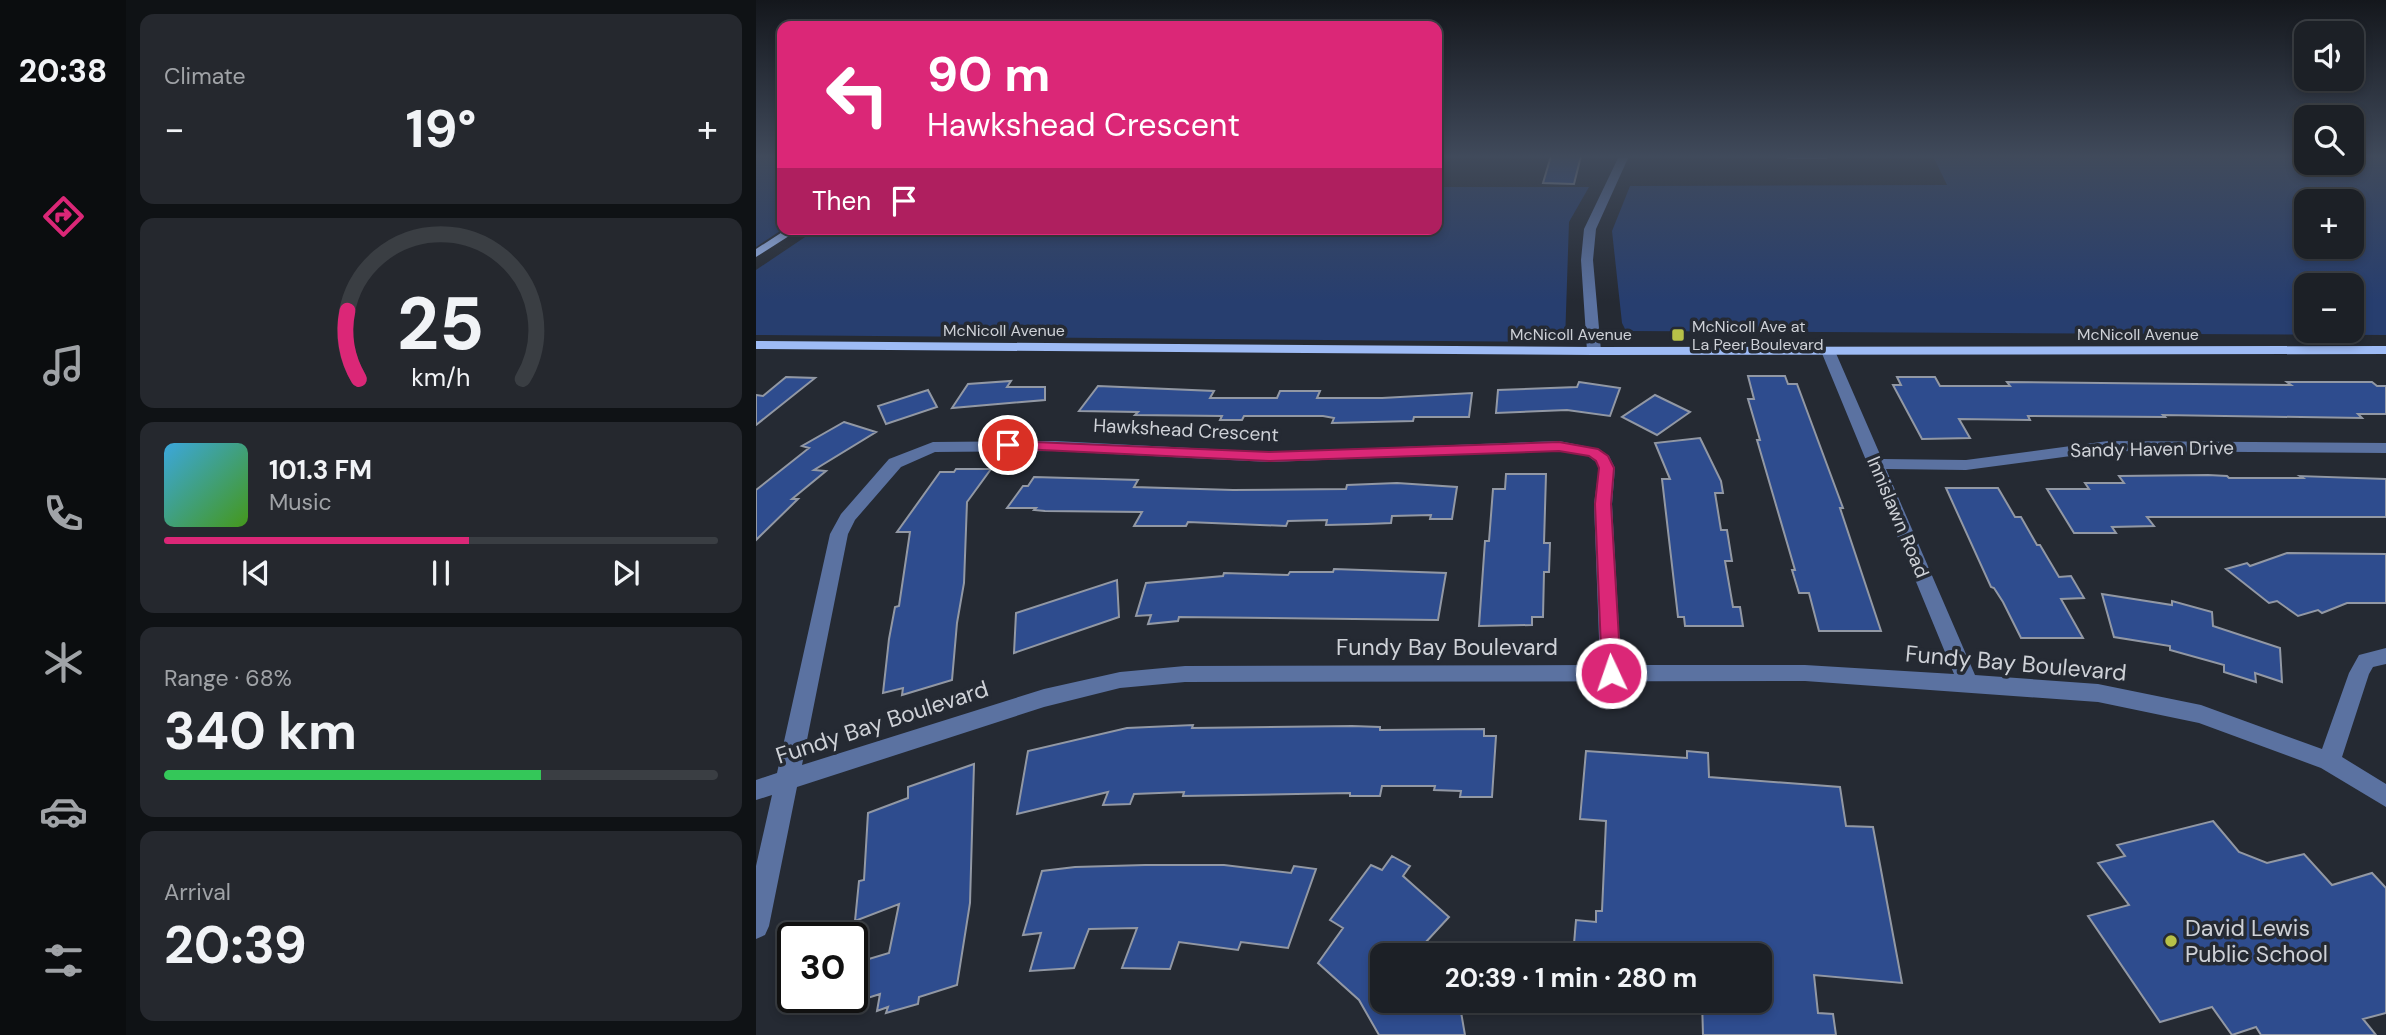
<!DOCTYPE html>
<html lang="en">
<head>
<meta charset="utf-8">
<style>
  :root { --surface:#1c2026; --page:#25282e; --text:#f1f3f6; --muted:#a0a3a7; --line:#3a3e43; --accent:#db2777 }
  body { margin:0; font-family:"DM Sans",sans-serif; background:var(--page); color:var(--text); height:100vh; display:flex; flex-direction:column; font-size:26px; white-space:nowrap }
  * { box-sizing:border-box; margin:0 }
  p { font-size:23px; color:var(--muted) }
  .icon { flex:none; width:38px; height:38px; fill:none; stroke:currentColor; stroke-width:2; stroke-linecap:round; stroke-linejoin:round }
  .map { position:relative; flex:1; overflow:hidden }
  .side { display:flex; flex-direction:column; gap:14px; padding:14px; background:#0f1215; width:630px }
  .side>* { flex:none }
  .top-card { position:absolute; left:21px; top:21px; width:665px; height:214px; border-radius:14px; box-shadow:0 4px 10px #0003,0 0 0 2px var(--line); background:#db2777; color:#fff; overflow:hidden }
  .controls { position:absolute; left:1538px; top:21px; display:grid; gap:14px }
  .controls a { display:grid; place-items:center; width:70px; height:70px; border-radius:14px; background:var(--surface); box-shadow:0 4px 10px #0003,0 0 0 2px var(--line); font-size:35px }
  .speed { position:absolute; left:21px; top:922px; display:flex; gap:14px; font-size:35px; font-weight:700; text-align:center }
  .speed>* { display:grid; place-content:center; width:91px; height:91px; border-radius:50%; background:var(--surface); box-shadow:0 4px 10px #0003,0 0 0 2px var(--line); line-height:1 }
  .speed .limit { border:4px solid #111; border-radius:10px; background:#fff; color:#111 }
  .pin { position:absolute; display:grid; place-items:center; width:60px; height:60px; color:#fff; margin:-30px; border:4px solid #fff; border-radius:50%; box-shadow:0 2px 7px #0007 }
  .me { position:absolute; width:77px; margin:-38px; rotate:357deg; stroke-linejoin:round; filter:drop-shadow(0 0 5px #0008) }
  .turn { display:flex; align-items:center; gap:24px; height:147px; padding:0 35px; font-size:32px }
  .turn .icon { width:91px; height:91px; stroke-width:2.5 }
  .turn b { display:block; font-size:49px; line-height:60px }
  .then { display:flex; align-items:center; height:66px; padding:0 35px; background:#0003; gap:14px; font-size:26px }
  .big { font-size:52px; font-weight:700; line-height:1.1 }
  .side .card { flex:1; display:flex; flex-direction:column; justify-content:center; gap:10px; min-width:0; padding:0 24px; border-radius:14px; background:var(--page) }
  .side .dial { align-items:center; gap:0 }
  .dial svg { height:182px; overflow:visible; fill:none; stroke:var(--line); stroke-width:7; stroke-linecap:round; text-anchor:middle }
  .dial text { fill:var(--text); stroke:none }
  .song { display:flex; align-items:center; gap:21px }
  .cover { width:84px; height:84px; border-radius:10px; background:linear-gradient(135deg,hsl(200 70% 55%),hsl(100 70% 35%)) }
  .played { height:7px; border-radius:4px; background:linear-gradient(90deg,var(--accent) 55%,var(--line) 55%) }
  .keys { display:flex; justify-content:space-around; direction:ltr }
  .heat { display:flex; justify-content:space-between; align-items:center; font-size:38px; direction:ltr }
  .charge { height:10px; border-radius:5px; background:linear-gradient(90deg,#34c759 68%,var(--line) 0) }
  .trip { position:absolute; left:614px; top:943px; width:402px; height:70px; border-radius:14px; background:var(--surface); box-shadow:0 4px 10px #0003,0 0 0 2px var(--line); font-weight:700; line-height:70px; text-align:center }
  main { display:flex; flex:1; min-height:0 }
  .tab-bar { display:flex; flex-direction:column; width:126px; justify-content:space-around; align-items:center; background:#0b0d0f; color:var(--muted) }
  .tab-bar .icon { width:49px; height:49px }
  .tab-bar .selected { color:var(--accent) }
  .tab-bar b { font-size:32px; color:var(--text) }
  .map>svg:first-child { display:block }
  .green { fill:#273e6f; fill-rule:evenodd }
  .building { fill:#2e4c8e; stroke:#9298a4; stroke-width:2 }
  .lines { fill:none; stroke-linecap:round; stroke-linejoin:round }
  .minor { fill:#5b72a1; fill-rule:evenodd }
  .major { fill:#9ebbf5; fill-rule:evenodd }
  .route { fill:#db2777; stroke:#8e194d; stroke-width:2 }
  .poi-dot { fill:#b7c148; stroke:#252a33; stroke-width:2.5 }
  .labels { text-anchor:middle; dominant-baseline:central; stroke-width:7; stroke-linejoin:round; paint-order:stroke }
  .far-poi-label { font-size:16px; fill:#ced1d7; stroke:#252a33; text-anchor:start }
  .far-street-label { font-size:16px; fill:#ced1d7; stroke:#252a33 }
  .street-label { font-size:19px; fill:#ced1d7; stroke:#252a33 }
  .near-street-label { font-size:23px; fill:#ced1d7; stroke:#252a33 }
  .near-poi-label { font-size:23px; fill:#ced1d7; stroke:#252a33; text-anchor:start }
</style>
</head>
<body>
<main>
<nav class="tab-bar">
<b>20:38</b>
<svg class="icon selected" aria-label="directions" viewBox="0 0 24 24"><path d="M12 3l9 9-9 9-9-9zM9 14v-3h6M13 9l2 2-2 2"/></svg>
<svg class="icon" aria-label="music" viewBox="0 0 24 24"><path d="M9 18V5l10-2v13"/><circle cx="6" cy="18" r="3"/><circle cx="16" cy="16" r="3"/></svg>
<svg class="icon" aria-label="phone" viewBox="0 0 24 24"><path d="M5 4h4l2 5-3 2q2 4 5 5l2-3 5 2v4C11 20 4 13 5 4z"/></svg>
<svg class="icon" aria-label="climate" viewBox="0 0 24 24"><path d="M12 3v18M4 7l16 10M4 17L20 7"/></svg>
<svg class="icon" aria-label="car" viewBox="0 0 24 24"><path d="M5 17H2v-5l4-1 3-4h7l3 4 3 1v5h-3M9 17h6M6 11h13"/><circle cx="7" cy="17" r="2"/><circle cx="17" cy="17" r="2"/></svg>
<svg class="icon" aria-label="filters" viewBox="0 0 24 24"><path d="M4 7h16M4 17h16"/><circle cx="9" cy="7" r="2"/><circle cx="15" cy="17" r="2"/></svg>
</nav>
<section class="side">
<div class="card"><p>Climate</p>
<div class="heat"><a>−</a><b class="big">19°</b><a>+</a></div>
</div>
<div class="card dial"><svg viewBox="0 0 100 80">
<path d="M14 69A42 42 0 1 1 86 69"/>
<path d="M14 69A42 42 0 0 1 9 39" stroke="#db2777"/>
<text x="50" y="56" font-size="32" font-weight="700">25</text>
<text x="50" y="72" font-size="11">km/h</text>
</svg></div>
<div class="card">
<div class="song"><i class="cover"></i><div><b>101.3 FM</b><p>Music</p></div></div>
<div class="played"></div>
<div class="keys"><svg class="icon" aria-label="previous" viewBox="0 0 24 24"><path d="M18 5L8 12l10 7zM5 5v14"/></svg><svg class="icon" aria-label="pause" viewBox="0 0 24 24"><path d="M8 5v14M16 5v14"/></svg><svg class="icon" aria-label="next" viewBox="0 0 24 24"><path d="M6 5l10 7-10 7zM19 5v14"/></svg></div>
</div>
<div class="card"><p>Range · 68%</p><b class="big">340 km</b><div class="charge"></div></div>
<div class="card"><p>Arrival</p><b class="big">20:39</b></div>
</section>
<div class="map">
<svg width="1630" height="1035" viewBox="0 0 1630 1035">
  <rect width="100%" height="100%" fill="#252a33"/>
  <!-- green -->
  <path class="green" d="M0,156h26l1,73 -27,18z
    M1177,156h373v7h46v-7h34v179l-760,-4 -4,-8 -10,-92 18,-45 317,-1zM1596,201v46h-46v-46zM1596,285v46h-46v-46z
    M681,187h152l-20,35 -4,120 -809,-7v-65l61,-41h620z"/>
  <!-- building -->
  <path class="building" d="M795,156h30l-7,28 -31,-1z
    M992,376h37l3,8h9l46,124h-3l41,123h-62l-10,-38h-10l-7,-23h3l-38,-130h3l-12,-41h6z
    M30,377l29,1 -59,47v-30l7,1z
    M1141,377h38l5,9h70l-3,-4 284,3 -4,-3h85l5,4h9v28h-28l4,4 -199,-3 2,2 -137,-1 2,4 -71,-1 11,19 -48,1 -29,-54h8z
    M255,381l-4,6h38v13l-93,8 16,-24z
    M823,382l41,6 -10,28 -43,-6 -71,3 2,-23 79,-3z
    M342,386l116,5 -4,7h67l3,-7h40l-3,7h65l90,-5 -3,24h-55l-1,4 -81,2 2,-5 -11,-2h-79l-2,4h-22l2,-4 -87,-1 3,-3 -59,-1z
    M172,390l9,17 -51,17 -8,-18z
    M899,395l35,17 -33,23 -35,-18z
    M88,422l32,10 -62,38 12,1 -34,28h6l-42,41v-50l53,-42 -7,-2z
    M944,438l21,43 2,12h-8l6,37h6l5,31h-7l8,46h7l3,19h-58l-1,-9h-6l-16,-138h8l-15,-36z
    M200,469h35l-24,33 -3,81 -7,40 -5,57 -50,15 1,-7 -20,5 6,-54 6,-32 4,-1 11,-74h-13l43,-60h14z
    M750,474h40l-2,69h6l-1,29h-5l-1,45h-11v8l-53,1 6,-85h4l4,-52h12z
    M1452,475l19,1 2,2h74l-3,-2 86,3v38h-239l7,9 -42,1 4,6h-42l-27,-44h42l-4,-6h39l-5,-7z
    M278,477l104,3 -4,7 99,3 113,-1 1,-4 50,-2 60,4 -5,32h-22l1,-4 -39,1 -1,7 -24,1 -41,1 1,-5 -39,1 -2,5 -98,-4 -2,4h-52l8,-14 -97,-1 -11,-1 2,-2h-29l16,-22h5z
    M1190,488h52l17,29h6l16,28h3l19,32 12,-1 13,22 -23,1 22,39h-62l-18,-36 -9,-14 -3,-1z
    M1531,553l99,1v49h-39l-25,10 -4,-3 -20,6 -21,-15 -8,2 -43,-34 21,-6 3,3z
    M578,569l112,4 -8,47 -259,-3 -1,4 -30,3 3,-9 -15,1 10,-33 77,-7 1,-3 64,2 2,-3h43z
    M361,580l2,37 -105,36 2,-40z
    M1346,594l70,11v-4l40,11 1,14 67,22 2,34 -27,-9 1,9 -32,-10v-7l-54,-15v-4l-56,-9z
    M437,725l-1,3 160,-2 28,1v3l104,-1v7h12l-4,61h-32l1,-6 -27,-1 1,-4h-53l-2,10h-30v-3l-167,3 1,-4 -50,2 -4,10 -27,1 5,-13 -91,22 11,-63 99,-23z
    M830,751l101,7v-7l21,2 1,24 131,10 6,39 27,1 29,156 -88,-8 4,38 15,1 3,21h-133l-1,-34h58v-45h-187l3,-36 20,2v-11h6l4,-90 -26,-2z
    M218,764l-4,139 -13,82 -38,12 -1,7 -32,9 2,-6 -11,4 3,-17 -28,9v-39l37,-11 10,-49 -44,17 4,-40 5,-1 4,-67 40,-15v-11z
    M1457,821l26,31 28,11 37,-9 28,31 40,-12 14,15v125l-23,6 13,16h-115l-5,-8 -24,8 -20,-28 -52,15 -72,-106 41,-11 -31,-42 27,-7 -8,-11z
    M636,856l18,10 -7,10 46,41 -36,39h-31v45h71l8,11 4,23h-86l-20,-35 -41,-37 25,-35 -13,-8 41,-55 11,5z
    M389,865h79l67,8 3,-7 22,3 -28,79 -47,-6 -3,8 -59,-8 -9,27 -48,-1 15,-40 -48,1 -15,39 -44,3 11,-38 -18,2 19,-64 33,-4z"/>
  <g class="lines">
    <!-- minor -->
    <path class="minor" d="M863,156h10l-33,73 -3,31 8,91 -7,4 -7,-4 -6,-91 3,-31z
      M1027,156h48l-5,3h-38z
      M1072,347l7,4 47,108 84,1 142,-19 278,2v10l-278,-2 -142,19 -80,-1 89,206 123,9 103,21 121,44 27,-76 10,-18 27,-7v16l-13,3 -4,7 -27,83 44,27v23l-65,-39 -122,-45 -101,-21 -293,-21 -620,1 -65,6 -76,19 -247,80 -28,139 -4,9 -9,4v-73l16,-71 -16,5v-20l21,-7 53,-239 11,-20 48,-55 44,-17 122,-1 214,11 290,-11 40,8 10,7 6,12 -3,36 9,161h184l149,9 -133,-323zM299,451l214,11 290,-11 29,5 8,6 3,6 -5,36 6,161 -415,1 -65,6 -76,17 -242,76 46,-231 7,-14 46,-53 34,-15z"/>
    <!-- major -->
    <path class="major" d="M31,229h13l-44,28v-8z
      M0,341l838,6 792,-1v8l-792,1 -838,-6z"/>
  </g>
  <!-- sky -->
  <linearGradient id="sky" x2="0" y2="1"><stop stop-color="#14171c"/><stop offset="0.52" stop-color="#404a5b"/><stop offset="1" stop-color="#404a5b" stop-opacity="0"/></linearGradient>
  <rect width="1630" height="301" fill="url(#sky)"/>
  <!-- route -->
  <path class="route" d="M252,441l261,11 290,-10 39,7 10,7 6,12 -3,36 10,169 -3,5 -7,2 -6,-2 -3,-5 -7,-169 4,-36 -3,-7 -7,-5 -30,-5 -290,10 -266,-13 -2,-3 2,-3z"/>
  <!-- markers -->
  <g class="poi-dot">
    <rect x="915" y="328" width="14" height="14" rx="3.5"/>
    <circle cx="1415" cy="941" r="7"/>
  </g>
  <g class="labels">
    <!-- far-poi labels -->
    <g class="far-poi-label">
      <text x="936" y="326">McNicoll Ave at<tspan x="936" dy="18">La Peer Boulevard</tspan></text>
    </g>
    <!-- far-street labels -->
    <g class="far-street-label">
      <text x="248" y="330">McNicoll Avenue</text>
      <text x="815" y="334">McNicoll Avenue</text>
      <text x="1382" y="334">McNicoll Avenue</text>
    </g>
    <!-- street labels -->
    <g class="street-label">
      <text transform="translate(430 430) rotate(3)">Hawkshead Crescent</text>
      <text transform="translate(1396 449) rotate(-1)">Sandy Haven Drive</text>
      <text transform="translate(1142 517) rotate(67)">Innislawn Road</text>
    </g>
    <!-- near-street labels -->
    <g class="near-street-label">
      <text x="691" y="647">Fundy Bay Boulevard</text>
      <text transform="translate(1260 663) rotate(5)">Fundy Bay Boulevard</text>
      <text transform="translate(126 722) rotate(-18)">Fundy Bay Boulevard</text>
    </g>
    <!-- near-poi labels -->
    <g class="near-poi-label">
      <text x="1429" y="928">David Lewis<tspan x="1429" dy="26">Public School</tspan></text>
    </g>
  </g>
</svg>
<div class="controls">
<a><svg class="icon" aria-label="sound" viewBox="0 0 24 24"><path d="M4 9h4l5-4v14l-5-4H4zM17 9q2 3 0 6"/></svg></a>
<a><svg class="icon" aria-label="search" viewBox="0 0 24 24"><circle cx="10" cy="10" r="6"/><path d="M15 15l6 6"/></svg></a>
<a>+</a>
<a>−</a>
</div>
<div class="speed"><div class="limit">30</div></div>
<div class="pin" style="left:252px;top:445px;background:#d93025"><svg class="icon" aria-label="arrive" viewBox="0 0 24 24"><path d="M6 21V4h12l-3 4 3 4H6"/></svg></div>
<svg class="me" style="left:855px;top:673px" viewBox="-20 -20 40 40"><circle r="17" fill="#db2777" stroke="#fff" stroke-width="3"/><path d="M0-11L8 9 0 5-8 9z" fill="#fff"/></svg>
<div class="trip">20:39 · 1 min · 280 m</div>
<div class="top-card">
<div class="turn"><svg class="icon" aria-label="left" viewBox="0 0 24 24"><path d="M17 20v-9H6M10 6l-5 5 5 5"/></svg><div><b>90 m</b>Hawkshead Crescent</div></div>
<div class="then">Then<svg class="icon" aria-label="arrive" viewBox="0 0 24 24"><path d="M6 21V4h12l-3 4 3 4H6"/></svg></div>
</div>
</div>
</main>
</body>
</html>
